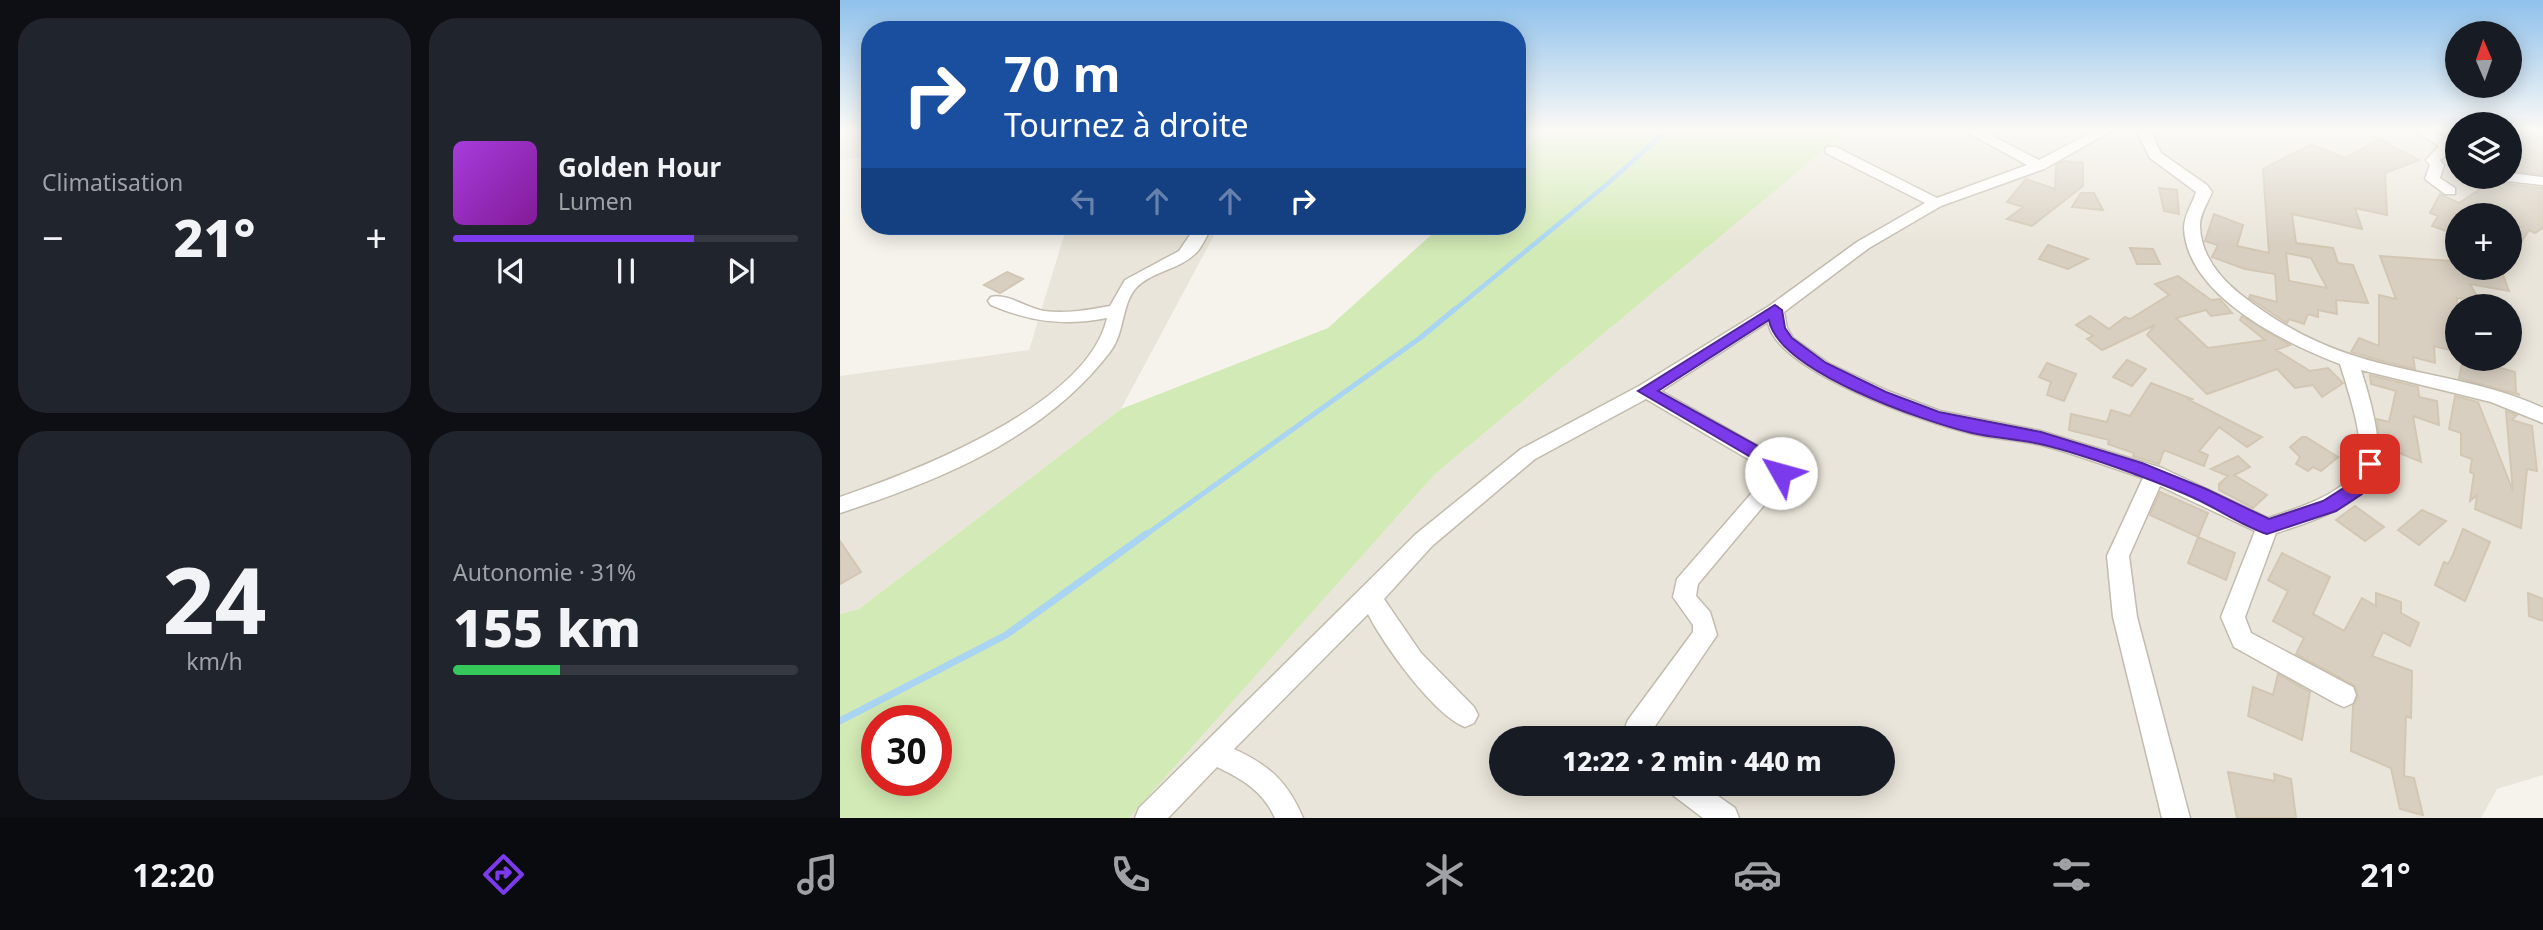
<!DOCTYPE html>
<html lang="fr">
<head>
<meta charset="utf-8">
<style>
  :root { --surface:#171b24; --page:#20242c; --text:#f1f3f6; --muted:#9ea1a6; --line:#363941; --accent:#7c3aed }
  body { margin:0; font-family:"Noto Sans",sans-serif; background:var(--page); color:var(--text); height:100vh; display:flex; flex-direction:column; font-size:26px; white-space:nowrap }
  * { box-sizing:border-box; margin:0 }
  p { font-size:23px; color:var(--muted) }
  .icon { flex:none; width:38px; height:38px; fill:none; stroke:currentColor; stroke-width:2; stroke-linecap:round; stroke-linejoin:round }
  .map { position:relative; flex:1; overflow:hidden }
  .sheet { display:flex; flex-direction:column; gap:18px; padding:18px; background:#0d0f14; width:840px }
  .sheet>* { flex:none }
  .hud { position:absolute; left:21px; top:21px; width:665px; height:214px; border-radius:28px; box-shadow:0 4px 18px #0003; background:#1a4fa0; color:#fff; overflow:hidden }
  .needle { width:46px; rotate:358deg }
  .fabs { position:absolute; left:1605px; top:21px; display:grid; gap:14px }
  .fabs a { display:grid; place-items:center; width:77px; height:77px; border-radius:50%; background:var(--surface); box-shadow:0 4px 18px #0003; font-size:35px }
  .speed { position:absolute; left:21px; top:705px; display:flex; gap:14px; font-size:35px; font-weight:700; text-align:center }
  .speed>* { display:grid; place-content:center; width:91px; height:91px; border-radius:50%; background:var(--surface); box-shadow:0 4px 18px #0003; line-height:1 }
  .speed .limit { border:10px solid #d22; background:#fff; color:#111 }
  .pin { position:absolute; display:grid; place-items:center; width:60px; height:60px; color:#fff; margin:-30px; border-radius:14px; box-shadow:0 4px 10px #0006 }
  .me { position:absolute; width:77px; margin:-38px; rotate:308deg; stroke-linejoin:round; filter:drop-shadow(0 0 5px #0008) }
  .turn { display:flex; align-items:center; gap:24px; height:147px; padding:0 28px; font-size:32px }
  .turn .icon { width:91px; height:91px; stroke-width:2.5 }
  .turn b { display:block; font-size:49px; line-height:60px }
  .lanes { display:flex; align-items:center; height:66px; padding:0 28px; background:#0003; justify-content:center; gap:35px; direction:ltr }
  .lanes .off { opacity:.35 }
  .big { font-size:52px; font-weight:800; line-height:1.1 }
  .sheet .tile { flex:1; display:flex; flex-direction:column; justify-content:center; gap:10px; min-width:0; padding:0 24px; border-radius:28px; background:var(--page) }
  .sheet .dial { align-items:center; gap:0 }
  .dial b { font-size:91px; line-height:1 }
  .song { display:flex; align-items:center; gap:21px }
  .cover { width:84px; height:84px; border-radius:10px; background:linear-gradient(135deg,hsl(280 70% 55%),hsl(290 70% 35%)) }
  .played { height:7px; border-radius:4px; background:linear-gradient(90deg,var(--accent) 70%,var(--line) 70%) }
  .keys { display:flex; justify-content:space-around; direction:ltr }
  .heat { display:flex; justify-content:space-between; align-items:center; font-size:38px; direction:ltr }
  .charge { height:10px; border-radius:5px; background:linear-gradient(90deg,#34c759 31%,var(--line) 0) }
  .sheet .tiles { flex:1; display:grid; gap:18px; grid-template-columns:repeat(2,1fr) }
  .trip { position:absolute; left:649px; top:726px; width:406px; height:70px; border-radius:35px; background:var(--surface); box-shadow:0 4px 18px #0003; font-weight:800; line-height:70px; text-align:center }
  .menu { display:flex; height:112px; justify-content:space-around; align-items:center; background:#090b0e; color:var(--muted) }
  .menu .icon { width:49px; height:49px }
  .menu .active { color:var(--accent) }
  .menu b { font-size:32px; color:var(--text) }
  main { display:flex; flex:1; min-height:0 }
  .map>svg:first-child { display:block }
  .residential { fill:#eae5da; fill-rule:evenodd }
  .green { fill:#d2eab5; fill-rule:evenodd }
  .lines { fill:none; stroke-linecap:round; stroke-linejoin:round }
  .stream-far2 { stroke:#a9d4f2; stroke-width:4.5 }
  .stream-far1 { stroke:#a9d4f2; stroke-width:5 }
  .stream { stroke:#a9d4f2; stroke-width:7 }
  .building { fill:#d8cfc1; stroke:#d3c7b4; stroke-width:2; fill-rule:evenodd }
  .street-casing { stroke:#c2bbae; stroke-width:3 }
  .street { fill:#fff; fill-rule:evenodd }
  .route { fill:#7c3aed; stroke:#51269a; stroke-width:2 }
</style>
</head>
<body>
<main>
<section class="sheet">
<div class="tiles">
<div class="tile"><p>Climatisation</p>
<div class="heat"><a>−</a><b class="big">21°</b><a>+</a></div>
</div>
<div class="tile">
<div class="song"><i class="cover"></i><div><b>Golden Hour</b><p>Lumen</p></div></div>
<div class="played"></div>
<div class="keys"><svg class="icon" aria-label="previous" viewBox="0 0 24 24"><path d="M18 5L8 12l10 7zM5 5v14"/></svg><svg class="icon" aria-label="pause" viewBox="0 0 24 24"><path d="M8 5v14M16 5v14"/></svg><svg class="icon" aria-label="next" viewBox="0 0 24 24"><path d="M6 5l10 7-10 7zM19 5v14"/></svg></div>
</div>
<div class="tile dial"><b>24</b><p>km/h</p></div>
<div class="tile"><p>Autonomie · 31%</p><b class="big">155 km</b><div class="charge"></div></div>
</div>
</section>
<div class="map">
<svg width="1703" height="818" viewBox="0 0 1703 818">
  <rect width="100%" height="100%" fill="#f6f3ec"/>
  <!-- residential -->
  <path class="residential" d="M0,130h30v26l-30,4z
    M1008,130h609v47h53v-47h33v645l-46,14 -16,29h-1352l306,-344zM1617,215h53v53h-53zM1617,306h53v53h-53zM662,738h381v46h-381z
    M227,226h152l-98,183 -262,200 -19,5v-238l189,-26z"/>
  <!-- green -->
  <path class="green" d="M706,130h302l-413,344 -306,344h-289v-204l19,-5 262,-200 207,-81 113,-102h76v-70zM37,721h59v59h-59z"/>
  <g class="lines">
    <!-- stream-far2 -->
    <path class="stream-far2" d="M613,311l153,-126 61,-55"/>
    <!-- stream-far1 -->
    <path class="stream-far1" d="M304,536l276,-198 35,-29"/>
    <!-- stream -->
    <path class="stream" d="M0,721l166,-86 140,-101"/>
  </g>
  <!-- building -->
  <path class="building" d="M1670,130h23l10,6v38l-33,-3 7,-8 -7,-4z
    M1539,139l40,21 -34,13 2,42 -32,-7 7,21 -70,-15 4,29 37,5 5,15 15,2 15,38 -32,-3 1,14 -19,-4v7l-10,-3 -4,10 -15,-5 -2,4 -38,-25 1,-3 27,7 -2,-28 -30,-5 -33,-12 6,-12 -13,-4 9,-27 29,11 -6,21 32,7 -6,-84 48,-25 34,14zM1446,253l25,5 16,30 -38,-7z
    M1224,161l19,2v23l-51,40 -25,-7 16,-12 -16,-5 19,-23 29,10 1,-24z
    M1657,178l10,6 36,4v40l-8,5 -6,-3 -9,14 -10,-4v-25h-12l-15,-7 -26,7v20l-25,-9 6,-10 -8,-3 10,-19 19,9z
    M1319,188l18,2 2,24 -15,-3z
    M1241,193h13l9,17 -31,-3z
    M1208,245l40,14 -20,10 -29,-10z
    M1290,248l23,1 7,15h-23z
    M1540,256l72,5 4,7 47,7 6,16 -39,-7 9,16 -22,-2v54l-23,-6 1,17 -22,-6 2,12 -33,-8 -31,-9 8,-14 20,8v-51l17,4z
    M167,272l16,7 -23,14 -16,-8z
    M1338,276l33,24 9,-1 12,14 -21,3 -5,-6 -30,8 32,30 57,-8 -25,-20 2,-4 48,29 -14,5 34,21 18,-3 15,15 -21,14 -9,-12 -18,3 -18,-19 -70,25 -60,-59 8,-10 -53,25 -15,-11 6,-3 -17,-11 14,-9 19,13 16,-12 5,2 39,-24 -14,-11z
    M1623,359h33l1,8 18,5 1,21 4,2 -61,-17z
    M1287,360l19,9 -14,17 -19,-9z
    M1207,363l29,11 -12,27 -17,-6 4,-13 -12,-5z
    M1530,375l48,12 1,10 18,4 2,24 -26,-9 8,46 -41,-17 -3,-26 12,3 7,-31 -25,-7z
    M1311,383l41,16 -3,1 73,37 -15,10 -28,-20 -20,24 9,4 -4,11 -40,-16 -5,14 -26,-8 1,-3 -26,-9 1,-4 -40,-10 2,-16 36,8 4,-12 19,6z
    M1615,396l23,6 35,89 -7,-80 11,4 -5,5 20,6 5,45 -10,-2 -6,59 -46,-19 2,-14 -7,6 4,-27 -4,-2 2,-13 -11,-4v-22l-12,-4z
    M1462,437h4l32,20 -17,14 -8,-4 -5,4 -12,-7 4,-7 -10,-10z
    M1398,456l12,11 -16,8 33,20 -14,13 -34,-18v-6l9,-8 -17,-7z
    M1320,492l48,21 -10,24 -48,-22z
    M1515,506l29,21 -19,14 -29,-21z
    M1582,510l24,11 -27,24 -21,-15z
    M1623,529l27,13 -25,59 -30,-16 9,-23 4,2 4,-7z
    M1358,537l37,16 -9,27 -38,-17z
    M0,541l21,31 -21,12z
    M1442,553l48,24 -17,37 31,17 18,-33 14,8v-13l25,9v11l18,10 -9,23 -27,-14 -11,24 40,15 -1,47 -5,-2 -2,60 10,2 9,37 -23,-6 -9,-41 -40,-17 2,-45 5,-10 -3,-10 -59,-32 8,-16 -31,-17 15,-30 -20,-11z
    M1688,593l15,6v22l-14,-5z
    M1438,674l32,18 -8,48 -54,-24 5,-29 20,8z
    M1388,772l47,9 -1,-7 17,5 5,39h-59z"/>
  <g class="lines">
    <defs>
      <path id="street" d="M1123,130h18l58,30 57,-30h17l-69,39 -103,37 -72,42 -85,64 3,16 6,10 35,25 60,28 52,20 101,20 121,37 106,50c107,-34 104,-52 72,-154 -55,-21 -153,-68 -156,-136 0,-13 9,-25 12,-36l-46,-34 -14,-28h14l11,23 46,32 5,7c-4,11 -13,23 -12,35 1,28 20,51 40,67 35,28 75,50 118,63 61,19 126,23 185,51v15l-52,-21 -130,-32c34,107 21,130 -85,163l-31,84 6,16 102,54 3,8 -3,8 -9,4 -9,-4 -101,-56 -13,-30 34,-86 -95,-45 -31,70 8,61 53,201h-28l-49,-201 -6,-61 36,-78c-34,-11 -68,-24 -102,-33 -22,-5 -46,-6 -68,-11 -45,-10 -198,-63 -205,-112l-107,69 127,72 3,10 -93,111 -2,12 14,16 7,23 -70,103h-26l7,-18 65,-88v-7l-20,-28 4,-18 93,-107 -124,-73 -111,60 -103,87 -48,53 37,54 53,54 4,8 -4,8 -9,4c-32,-13 -81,-82 -97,-113l-134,135c35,16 54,33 69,69h-28c-12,-27 -33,-39 -58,-51l-49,51h-33l4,-10 277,-274 105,-85 118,-63 130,-80 88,-64 68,-39 -99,-50v-6h10l101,51 90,-33z
        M1574,130h17l19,11 7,-2v15l-7,-2 -10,8 4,5 -4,13 15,10v6h-10l-20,-15 5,-14 -4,-5 13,-14z
        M1670,173l33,4v8l-36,-4 -7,-4h10z
        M356,226h16c-5,9 -9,20 -16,27 -17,17 -44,18 -60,35 -15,17 -11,45 -26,64 -66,86 -169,128 -270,161v-16c76,-26 248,-92 267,-179 -42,8 -76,4 -116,-13l-3,-4 3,-4c16,-4 36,11 53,14 22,3 44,-1 66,-5l15,-26 54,-29z
        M826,784h35l34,24 4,10h-36l-33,-25z"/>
    </defs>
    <!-- street casing -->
    <use href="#street" class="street-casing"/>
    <!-- street -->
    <use href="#street" class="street"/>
  </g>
  <!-- sky -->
  <linearGradient id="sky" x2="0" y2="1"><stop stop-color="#8fc1ec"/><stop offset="0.53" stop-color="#fbfaf6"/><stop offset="1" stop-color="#fbfaf6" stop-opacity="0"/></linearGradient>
  <rect width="1703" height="245" fill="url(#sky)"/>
  <!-- route -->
  <path class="route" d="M935,305l7,5 3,18 7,10 34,25 60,29 53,20 102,20 101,31 64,26 63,30 54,-18 27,-17 14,-24h12l3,4 -17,30 -26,17 -69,23c-24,-8 -47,-24 -71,-35 -21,-10 -43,-18 -64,-26 -30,-11 -62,-22 -92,-29 -22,-5 -46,-6 -68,-11 -47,-11 -194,-62 -203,-113l-111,71 125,69 7,13 -9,7 -6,-2 -4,-9 -133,-78z"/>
</svg>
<div class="fabs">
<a><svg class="needle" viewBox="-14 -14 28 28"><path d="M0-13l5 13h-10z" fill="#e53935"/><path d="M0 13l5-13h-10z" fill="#9ea1a6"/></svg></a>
<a><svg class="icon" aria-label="layers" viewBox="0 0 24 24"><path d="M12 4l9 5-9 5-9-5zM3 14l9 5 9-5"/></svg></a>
<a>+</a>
<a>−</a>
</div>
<div class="speed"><div class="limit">30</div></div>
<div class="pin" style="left:1530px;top:464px;background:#d93025"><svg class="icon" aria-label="arrive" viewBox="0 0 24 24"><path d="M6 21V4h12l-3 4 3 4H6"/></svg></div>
<svg class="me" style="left:941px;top:473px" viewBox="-20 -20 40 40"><circle r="19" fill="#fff"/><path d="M0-13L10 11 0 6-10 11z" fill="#7c3aed"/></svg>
<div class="trip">12:22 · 2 min · 440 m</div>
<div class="hud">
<div class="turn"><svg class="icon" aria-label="right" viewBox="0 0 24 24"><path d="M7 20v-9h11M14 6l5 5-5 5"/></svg><div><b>70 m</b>Tournez à droite</div></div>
<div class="lanes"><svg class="icon off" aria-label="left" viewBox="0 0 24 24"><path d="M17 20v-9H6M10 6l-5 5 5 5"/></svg><svg class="icon off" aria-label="ahead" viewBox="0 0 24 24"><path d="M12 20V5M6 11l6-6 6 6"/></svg><svg class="icon off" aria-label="ahead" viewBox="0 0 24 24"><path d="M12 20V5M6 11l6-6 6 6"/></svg><svg class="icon" aria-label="right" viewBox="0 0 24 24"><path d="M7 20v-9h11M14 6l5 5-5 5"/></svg></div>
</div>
</div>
</main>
<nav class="menu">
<b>12:20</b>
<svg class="icon active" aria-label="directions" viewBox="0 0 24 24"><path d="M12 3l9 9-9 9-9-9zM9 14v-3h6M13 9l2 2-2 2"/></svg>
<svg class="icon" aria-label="music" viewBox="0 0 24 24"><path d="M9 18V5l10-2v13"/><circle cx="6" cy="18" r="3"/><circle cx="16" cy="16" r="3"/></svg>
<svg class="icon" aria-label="phone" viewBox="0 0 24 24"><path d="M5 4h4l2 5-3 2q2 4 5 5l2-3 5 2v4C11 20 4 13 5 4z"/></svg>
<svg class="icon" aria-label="climate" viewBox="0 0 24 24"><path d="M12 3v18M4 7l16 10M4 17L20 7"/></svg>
<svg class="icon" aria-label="car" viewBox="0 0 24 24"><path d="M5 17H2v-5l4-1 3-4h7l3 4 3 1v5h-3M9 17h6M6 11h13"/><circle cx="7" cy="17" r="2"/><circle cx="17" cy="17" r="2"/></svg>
<svg class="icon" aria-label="filters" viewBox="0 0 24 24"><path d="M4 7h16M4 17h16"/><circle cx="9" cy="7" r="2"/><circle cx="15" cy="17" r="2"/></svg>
<b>21°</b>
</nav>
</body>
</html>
